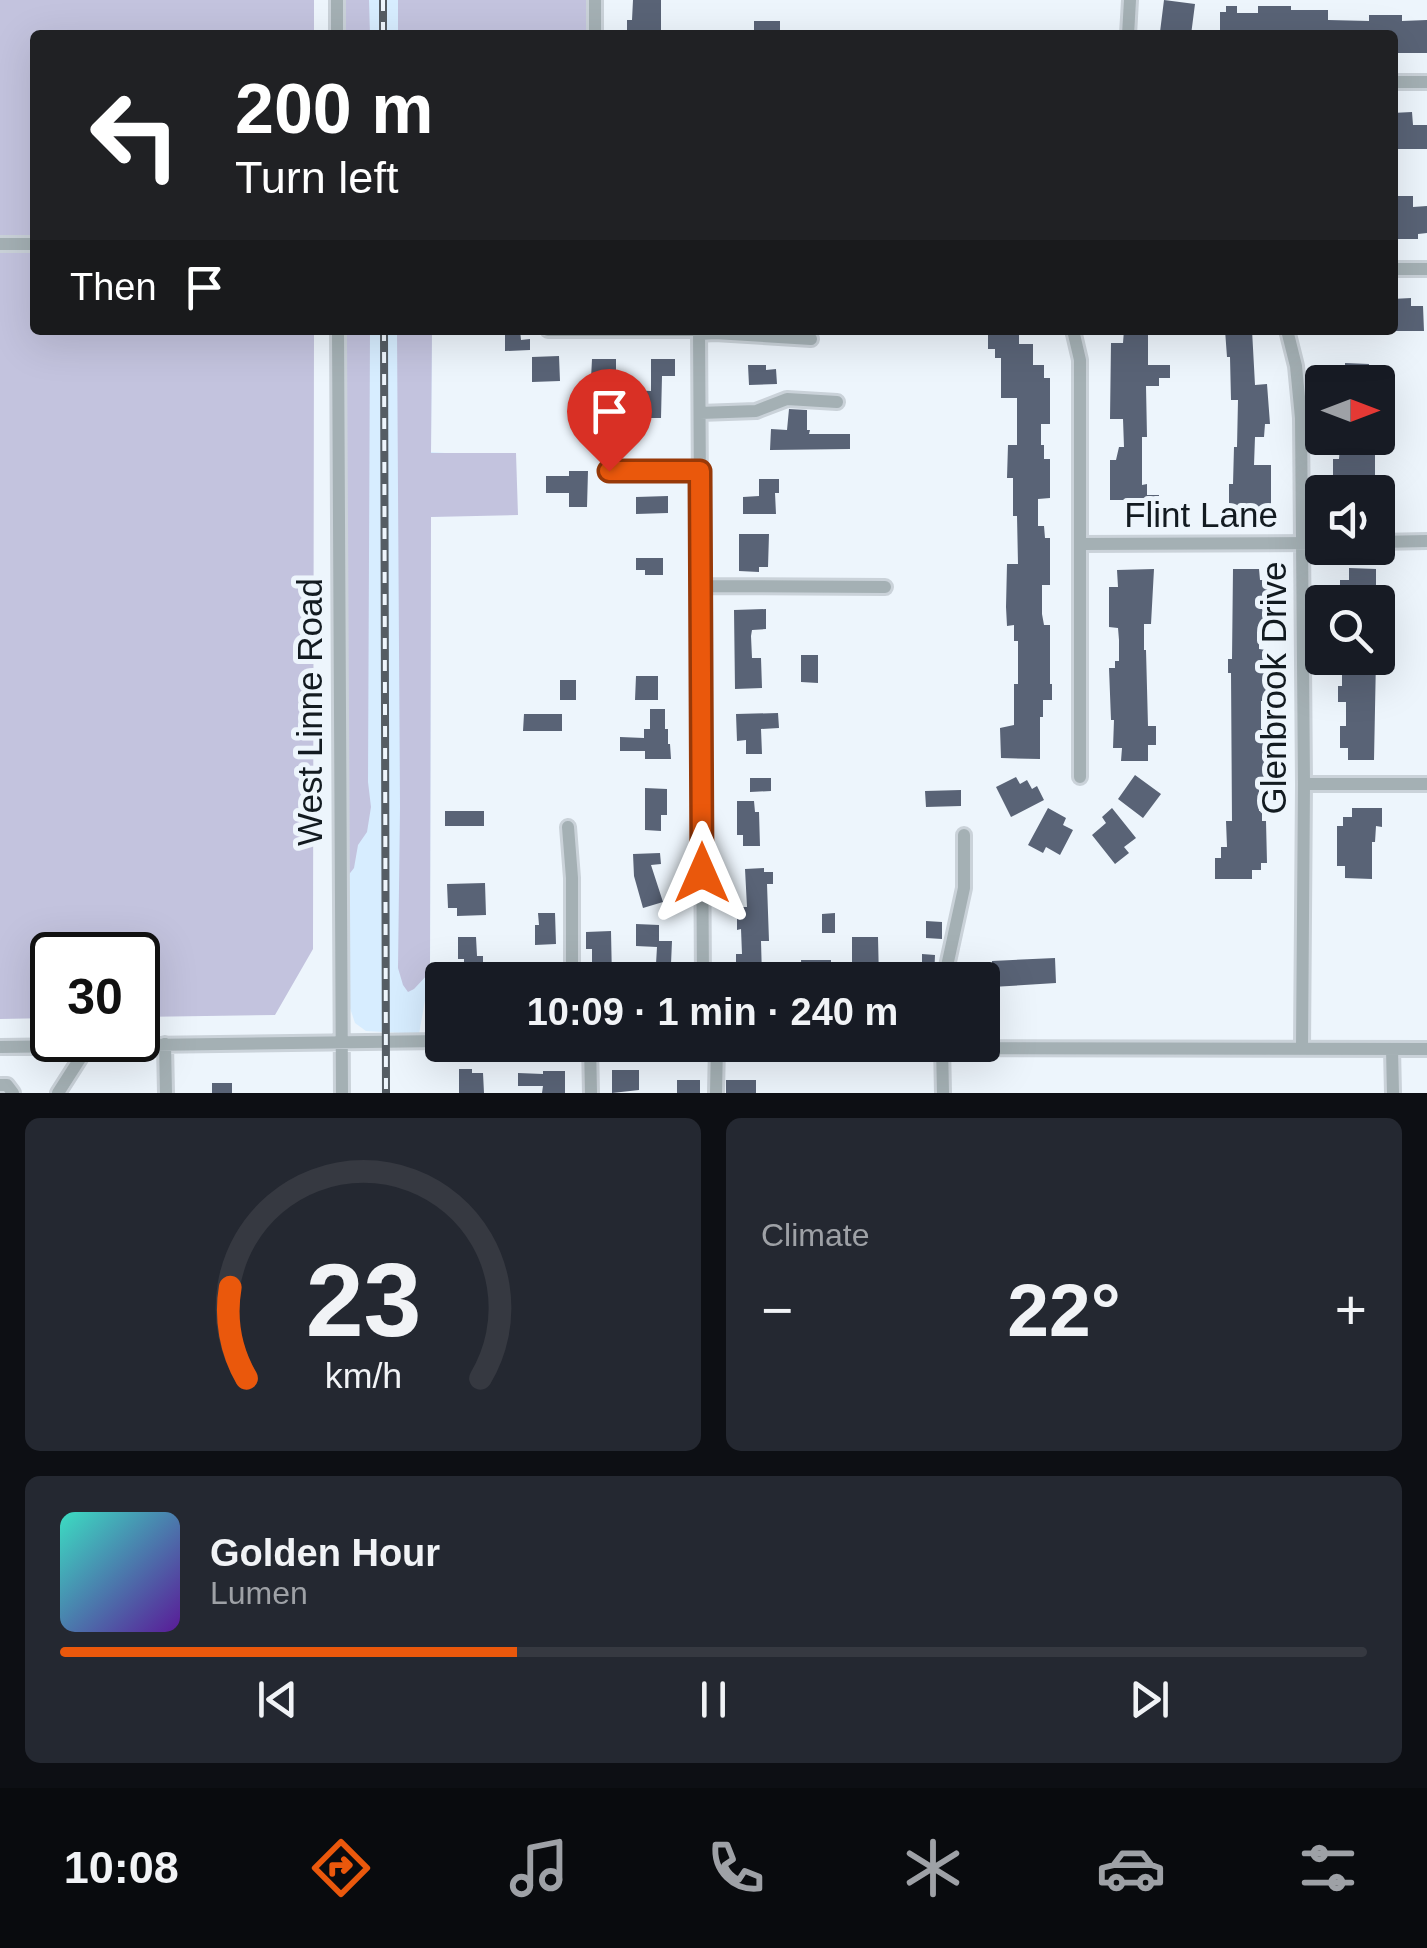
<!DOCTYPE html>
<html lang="en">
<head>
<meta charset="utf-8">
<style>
  :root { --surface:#171b24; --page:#242831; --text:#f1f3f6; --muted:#9ea1a6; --line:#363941; --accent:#ea580c }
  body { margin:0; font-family:Arial,sans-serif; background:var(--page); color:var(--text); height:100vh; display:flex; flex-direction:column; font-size:38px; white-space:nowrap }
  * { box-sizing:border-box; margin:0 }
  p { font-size:32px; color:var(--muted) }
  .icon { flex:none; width:55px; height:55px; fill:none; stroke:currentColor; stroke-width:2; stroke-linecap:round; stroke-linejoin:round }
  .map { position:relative; height:1093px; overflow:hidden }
  .side { display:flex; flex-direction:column; gap:25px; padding:25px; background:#0d0f14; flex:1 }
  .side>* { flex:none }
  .hud { position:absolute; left:30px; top:30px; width:1368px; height:305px; border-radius:10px; box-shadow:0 10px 40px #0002; background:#202124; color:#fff; overflow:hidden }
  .needle { width:65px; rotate:90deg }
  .controls { position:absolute; left:1305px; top:365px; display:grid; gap:20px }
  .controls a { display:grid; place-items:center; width:90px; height:90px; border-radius:10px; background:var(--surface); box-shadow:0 10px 40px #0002; font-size:50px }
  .speed { position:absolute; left:30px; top:932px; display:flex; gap:20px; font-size:50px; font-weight:700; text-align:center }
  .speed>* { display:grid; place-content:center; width:130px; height:130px; border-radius:50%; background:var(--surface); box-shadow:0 10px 40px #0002; line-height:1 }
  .speed .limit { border:5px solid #111; border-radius:15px; background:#fff; color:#111 }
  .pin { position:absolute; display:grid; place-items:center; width:85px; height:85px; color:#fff; margin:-102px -42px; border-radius:50% 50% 50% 0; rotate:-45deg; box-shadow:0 0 10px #0007 }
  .pin .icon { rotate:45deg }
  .me { position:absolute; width:110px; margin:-55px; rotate:0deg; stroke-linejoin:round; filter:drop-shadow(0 0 8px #0008) }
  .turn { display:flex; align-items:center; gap:35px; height:210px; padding:0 40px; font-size:45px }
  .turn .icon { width:130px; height:130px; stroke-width:2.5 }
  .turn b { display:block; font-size:70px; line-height:85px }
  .then { display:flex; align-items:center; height:95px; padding:0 40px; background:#0003; gap:20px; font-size:38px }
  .big { font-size:75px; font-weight:700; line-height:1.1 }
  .side .card { flex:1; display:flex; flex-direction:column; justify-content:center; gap:15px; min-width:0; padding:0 35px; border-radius:15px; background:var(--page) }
  .side .dial { align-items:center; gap:0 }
  .dial svg { height:260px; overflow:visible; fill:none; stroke:var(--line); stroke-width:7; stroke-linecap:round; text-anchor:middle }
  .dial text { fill:var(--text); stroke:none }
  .song { display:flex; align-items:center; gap:30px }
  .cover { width:120px; height:120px; border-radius:15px; background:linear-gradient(135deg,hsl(170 70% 55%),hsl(270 70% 35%)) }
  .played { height:10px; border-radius:5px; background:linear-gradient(90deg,var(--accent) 35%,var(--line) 35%) }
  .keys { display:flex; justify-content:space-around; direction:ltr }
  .heat { display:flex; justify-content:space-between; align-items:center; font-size:55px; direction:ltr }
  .side .tiles { flex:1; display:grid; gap:25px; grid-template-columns:1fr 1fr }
  .card:last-child { grid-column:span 2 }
  .trip { position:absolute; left:425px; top:962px; width:575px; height:100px; border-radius:10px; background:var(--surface); box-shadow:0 10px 40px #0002; font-weight:700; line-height:100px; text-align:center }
  .tabs { display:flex; height:160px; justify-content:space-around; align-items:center; background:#090b0e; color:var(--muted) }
  .tabs .icon { width:70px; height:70px }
  .tabs .on { color:var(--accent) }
  .tabs b { font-size:45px; color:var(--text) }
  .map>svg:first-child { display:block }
  .built { fill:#d7edff }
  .green { fill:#c3c3de }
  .building { fill:#596376 }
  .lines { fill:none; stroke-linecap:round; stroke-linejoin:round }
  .minor-casing { stroke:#cad2d9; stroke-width:18 }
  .minor { stroke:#a4b0b4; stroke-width:12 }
  .rail-casing { stroke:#555d64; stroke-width:8 }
  .rail { stroke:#edf5fc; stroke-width:4; stroke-dasharray:11; stroke-linecap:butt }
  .route-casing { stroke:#983908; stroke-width:25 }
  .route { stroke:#ea580c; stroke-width:18 }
  .labels { text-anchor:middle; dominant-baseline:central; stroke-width:10; stroke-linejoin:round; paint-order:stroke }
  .street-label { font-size:35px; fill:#131b21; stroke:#edf5fc }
</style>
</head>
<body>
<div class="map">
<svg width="1427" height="1093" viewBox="0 0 1427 1093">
  <rect width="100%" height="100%" fill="#edf5fc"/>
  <!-- built -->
  <path class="built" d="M344,0h74v35h-74z
    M345,330h87l-1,122 14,1 -1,63 -13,1 -1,455 -11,62 -53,-3 -11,-8 -7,-21z"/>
  <!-- green -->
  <path class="green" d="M0,0h314v35h-279v295h279l-1,619 -38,66 -137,2v-62h-86v63l-52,1z
    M344,0h25l1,35h-26z
    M398,0h190v35h-190z
    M345,330h25l-2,452 3,25 -4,25 -9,13 -4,23 -7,9z
    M397,330h35l-1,123h85l2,62 -87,2 -1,455 -16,17 -6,3 -5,-7 -5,-17 2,-161z"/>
  <!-- building -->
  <path class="building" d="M633,0h28v35h-34v-15h5z
    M1164,0l31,4 -4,31 -31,-3z
    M1226,6h11v7h21v-7h33v4h37v10l41,1v-6h33v6l25,-1v33h-35v-18h-172v-23h6z
    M754,21h26v14h-26z
    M1412,112l1,13h14v24h-30v-8l-5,-1v-27z
    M1397,196h16v11l14,-1v27l-9,1v5h-26v-37h6z
    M1411,298v8h12l1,25h-32v-32z
    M505,330h15l1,10 9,-1v11l-25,1z
    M996,330h23v14h14v21h11v13h6v46h-9v21h3v14h6v39l-12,1v27h6l1,12h5v47h-8v29l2,11h6v59h2v16h-9v17h-3v42l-39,-1 -1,-30 14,-3v-41h4v-43h-4v-16l-7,1 -1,-19 1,-43h11l-1,-48h-4v-38h-6l1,-33h9v-47h-16v-40h-6v-9h-7v-14h7z
    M1124,330h24v35h22v13h-11v8h-13l1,51h-5v48l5,-1v11h12v15h-13l1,8h-24v-18h-13v-40h6l3,-13h5l-1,-28h-13l1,-76h12z
    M1225,330h27l3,55 12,-1 3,40h-5l-1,13h-9l-1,28h17v39h-6v13h-36v-33h4l1,-37h3l1,-47h-7l-1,-43h-3z
    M559,356l1,25 -28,1v-25z
    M592,359h24v21l-25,-1z
    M651,359h24v17h-13l-1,42h-19v-11l-37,-1 1,-17 45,2z
    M1345,363l24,1 -1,18h-23z
    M748,365h18v5l10,-1 1,15 -28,1z
    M789,409l18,1v20h3l-1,4h41v15l-80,1 1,-21 16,1z
    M1340,446l35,1v33h-5v12h-37v-33h6z
    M569,471h19l-1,36h-18v-14h-23v-17h23z
    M759,479h20v14h-4l1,21h-33v-17l16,-1z
    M668,496v17l-32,1v-17z
    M739,534h30l-1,33h-9v5l-20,-1z
    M636,558h27v17h-18v-5h-9z
    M1349,568l27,1v16h6v17l-42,-1v-21h9z
    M1154,569l-3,55h-7v26h2l2,76h8v19h-8v16h-27l1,-13h-9l1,-28h-3l-2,-52h6v-7h4v-21l-1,-12 -9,-1v-40h9l-1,-17z
    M1233,569h26l1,11h8l-1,47h-8v22l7,1v36h3v15h-8v28h8l-2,60h-8v22h3v10h4l1,42h-6v7h-9v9h-37v-21h6v-11h6l-1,-26h6l-1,-148h-3v-14h4z
    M766,609v20l-14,1 -1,6 1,22h9l1,30 -27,1 -1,-79z
    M801,655h17v28l-17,-1z
    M1349,658h27l-2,102h-26v-12h-8v-22h6v-24h-8v-16h4v-25h7z
    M636,676h22v24h-23z
    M560,680h16v20h-16z
    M650,709h15v20h3v15h2l1,15h-26v-8h-25v-14l24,1v-9h6z
    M778,713l1,15 -18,1 1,25h-16v-14l-9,1 -1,-27z
    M524,714h38v17h-39z
    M1135,775l26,19 -18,24 -25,-19z
    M1016,777l4,7 7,-4 5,9 5,-3 7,14 -33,17 -15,-30z
    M750,778h21v13l-21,1z
    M645,788l22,1v26h-6v16l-16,-1z
    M961,790v16l-35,1 -1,-16z
    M737,801h17l1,11h4l1,34h-17v-11h-6z
    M1048,808l18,10 -3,7 10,5 -13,25 -14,-8 -3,6 -15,-8z
    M1112,808l24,30 -12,9 5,6 -14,11 -23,-29 14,-12 -4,-6z
    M1352,808h30v19l-6,-1 -1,16h-3v37l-27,-1v-12h-8v-40h6v-9h9z
    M445,811h39v15h-39z
    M660,853l1,11 -10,1 12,37 -20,6 -9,-32 -1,-22z
    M764,868v4h9v12h-6l2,57h-8l1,36 -26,3v-26h6l-1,-25 -4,1v-23h10l-2,-38z
    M485,883l1,32 -29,1v-8h-9l-1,-24z
    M538,913h17l1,31 -21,1v-20h4z
    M835,913v20h-13v-19z
    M926,921l16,1v17l-16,-1z
    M636,924l23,1v16h13l-1,23h-15l1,-17 -21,-1z
    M611,931l1,49h-20v-31h-6v-17z
    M458,937h18l1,19h6v24h-19v-21h-6z
    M852,937h26l1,43h-27z
    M922,954l13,1 -1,25h-17v-18h5z
    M1055,958l1,25 -64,4v-26z
    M801,960h30v18h-29z
    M459,1069h13v4h11l1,20h-25z
    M612,1070h27v20l-27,3z
    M543,1071h22v22h-23l1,-7h-25v-13l25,1z
    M677,1080h23v13h-23z
    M726,1080h30v13h-30z
    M212,1083h20v10h-20z"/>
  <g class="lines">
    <defs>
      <path id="minor" d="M337,0v35
        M595,0v35
        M1128,35l2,-35
        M1392,82h35
        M0,244h35
        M1392,269h35
        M338,330l4,763
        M548,330h151
        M699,330l4,650
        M1073,330l7,30v417
        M1287,330l9,36 5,52 3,366 -2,264
        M699,334l16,-1 96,6
        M700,413l56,-2 31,-12 50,3
        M609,471h91
        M1378,542l49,-1
        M1080,544l242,-1
        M701,586l184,1
        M1304,784h123
        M568,827l4,51v102
        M944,980l20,-92v-53
        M165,1044l1,49
        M590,1045l1,48
        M844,1045l98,3 485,1
        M942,1045l1,48
        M0,1047l442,-6
        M1392,1049l1,44
        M0,1085h7l6,8
        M58,1093l30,-47
        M716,1093l1,-48"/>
    </defs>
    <!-- minor casing -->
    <use href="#minor" class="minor-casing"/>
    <!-- minor -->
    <use href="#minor" class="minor"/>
    <defs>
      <path id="rail" d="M383,0v35
        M384,330l2,763"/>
    </defs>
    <!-- rail casing -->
    <use href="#rail" class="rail-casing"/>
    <!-- rail -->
    <use href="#rail" class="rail"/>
  </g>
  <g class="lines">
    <defs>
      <path id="route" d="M609,471h91l2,402"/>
    </defs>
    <!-- route casing -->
    <use href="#route" class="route-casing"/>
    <!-- route -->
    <use href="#route" class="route"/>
  </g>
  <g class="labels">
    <!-- street labels -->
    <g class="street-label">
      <text x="1201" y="514">Flint Lane</text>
      <text transform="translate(1273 688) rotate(-90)">Glenbrook Drive</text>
      <text transform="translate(309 712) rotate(-90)">West Linne Road</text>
    </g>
  </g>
</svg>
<div class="controls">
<a><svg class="needle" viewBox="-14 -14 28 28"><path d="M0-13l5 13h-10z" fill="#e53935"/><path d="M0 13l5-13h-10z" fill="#9ea1a6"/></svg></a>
<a><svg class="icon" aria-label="sound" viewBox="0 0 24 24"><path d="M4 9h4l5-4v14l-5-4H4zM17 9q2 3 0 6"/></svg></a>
<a><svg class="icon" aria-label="search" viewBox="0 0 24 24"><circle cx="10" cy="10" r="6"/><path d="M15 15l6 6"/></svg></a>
</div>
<div class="speed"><div class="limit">30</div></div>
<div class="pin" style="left:609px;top:471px;background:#d93025"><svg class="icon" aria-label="arrive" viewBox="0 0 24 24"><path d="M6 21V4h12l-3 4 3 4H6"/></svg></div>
<svg class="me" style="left:702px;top:873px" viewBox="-20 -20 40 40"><path d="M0-17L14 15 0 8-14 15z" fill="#ea580c" stroke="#fff" stroke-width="4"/></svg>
<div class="trip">10:09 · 1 min · 240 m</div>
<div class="hud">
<div class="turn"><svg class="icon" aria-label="left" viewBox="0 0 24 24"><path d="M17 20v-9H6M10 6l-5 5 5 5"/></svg><div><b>200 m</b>Turn left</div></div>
<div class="then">Then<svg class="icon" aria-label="arrive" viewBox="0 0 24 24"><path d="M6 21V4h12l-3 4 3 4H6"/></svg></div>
</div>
</div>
<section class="side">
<div class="tiles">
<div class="card dial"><svg viewBox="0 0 100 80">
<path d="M14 69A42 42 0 1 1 86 69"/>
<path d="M14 69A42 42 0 0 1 9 41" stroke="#ea580c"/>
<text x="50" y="56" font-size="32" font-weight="700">23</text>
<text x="50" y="72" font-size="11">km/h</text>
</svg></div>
<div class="card"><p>Climate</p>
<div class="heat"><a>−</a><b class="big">22°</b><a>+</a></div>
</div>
<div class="card">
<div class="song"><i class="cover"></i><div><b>Golden Hour</b><p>Lumen</p></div></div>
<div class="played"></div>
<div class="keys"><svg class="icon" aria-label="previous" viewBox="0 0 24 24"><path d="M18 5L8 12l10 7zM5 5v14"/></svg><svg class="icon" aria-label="pause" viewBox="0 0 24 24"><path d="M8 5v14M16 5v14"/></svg><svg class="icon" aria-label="next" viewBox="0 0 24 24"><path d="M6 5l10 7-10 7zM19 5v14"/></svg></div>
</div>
</div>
</section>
<nav class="tabs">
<b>10:08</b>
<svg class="icon on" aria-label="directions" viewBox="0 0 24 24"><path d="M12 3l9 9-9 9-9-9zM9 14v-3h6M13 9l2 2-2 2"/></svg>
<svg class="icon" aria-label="music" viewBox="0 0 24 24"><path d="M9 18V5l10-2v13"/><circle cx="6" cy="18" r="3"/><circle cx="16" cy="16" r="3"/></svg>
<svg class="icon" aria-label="phone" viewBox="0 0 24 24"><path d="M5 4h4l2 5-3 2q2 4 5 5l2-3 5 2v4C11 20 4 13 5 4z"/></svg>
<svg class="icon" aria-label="climate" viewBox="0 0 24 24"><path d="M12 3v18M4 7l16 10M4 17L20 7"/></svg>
<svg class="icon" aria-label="car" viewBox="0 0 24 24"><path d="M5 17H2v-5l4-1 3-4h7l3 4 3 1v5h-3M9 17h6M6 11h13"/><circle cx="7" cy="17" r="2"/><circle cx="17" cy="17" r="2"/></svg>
<svg class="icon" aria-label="filters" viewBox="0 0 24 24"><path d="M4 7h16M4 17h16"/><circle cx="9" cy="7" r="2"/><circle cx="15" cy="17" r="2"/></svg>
</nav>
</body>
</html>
